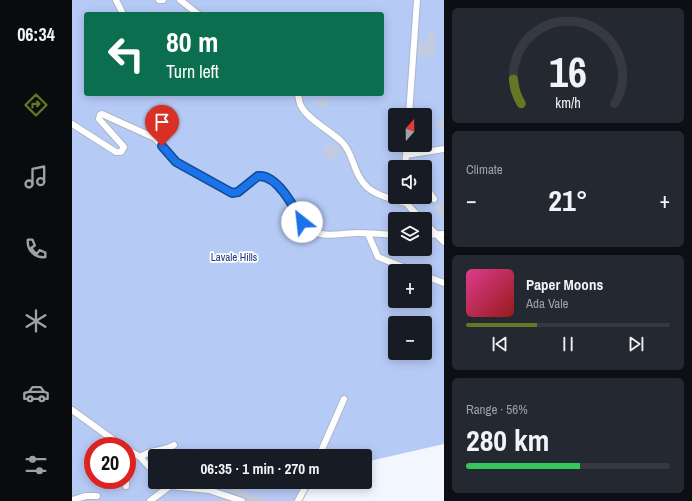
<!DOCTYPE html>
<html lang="en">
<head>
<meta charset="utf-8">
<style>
  :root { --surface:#171b24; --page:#242831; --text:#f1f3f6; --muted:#9ea1a6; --line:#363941; --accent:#657624 }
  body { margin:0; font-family:"Archivo Narrow",sans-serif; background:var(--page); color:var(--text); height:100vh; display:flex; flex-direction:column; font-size:15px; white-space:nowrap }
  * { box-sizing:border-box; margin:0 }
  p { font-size:13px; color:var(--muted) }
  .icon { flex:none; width:22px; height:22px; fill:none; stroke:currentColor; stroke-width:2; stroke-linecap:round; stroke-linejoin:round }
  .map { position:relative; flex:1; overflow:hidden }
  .sheet { display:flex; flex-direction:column; gap:8px; padding:8px; background:#0d0f14; width:248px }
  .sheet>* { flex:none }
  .hud { position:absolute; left:12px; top:12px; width:300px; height:84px; border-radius:4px; box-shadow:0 2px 10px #0003; background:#0b6e4f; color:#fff; overflow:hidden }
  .needle { width:26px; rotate:20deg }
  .tools { position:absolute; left:316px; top:108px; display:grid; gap:8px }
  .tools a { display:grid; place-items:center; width:44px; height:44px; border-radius:4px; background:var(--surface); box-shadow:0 2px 10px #0003; font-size:20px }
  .speed { position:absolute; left:12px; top:437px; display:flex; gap:8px; font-size:20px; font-weight:700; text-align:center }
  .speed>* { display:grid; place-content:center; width:52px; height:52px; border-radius:50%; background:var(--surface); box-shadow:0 2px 10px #0003; line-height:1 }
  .speed .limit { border:6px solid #d22; background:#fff; color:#111 }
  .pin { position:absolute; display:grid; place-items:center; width:34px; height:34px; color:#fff; margin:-41px -17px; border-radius:50% 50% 50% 0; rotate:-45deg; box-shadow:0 0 4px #0007 }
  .pin .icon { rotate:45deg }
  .me { position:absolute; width:44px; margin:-22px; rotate:331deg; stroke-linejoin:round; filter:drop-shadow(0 0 3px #0008) }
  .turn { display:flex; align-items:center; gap:14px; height:84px; padding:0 16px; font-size:18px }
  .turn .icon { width:52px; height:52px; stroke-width:2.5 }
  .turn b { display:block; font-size:28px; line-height:34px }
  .big { font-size:30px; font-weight:800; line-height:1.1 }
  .sheet .widget { flex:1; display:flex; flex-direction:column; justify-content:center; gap:6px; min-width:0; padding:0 14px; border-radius:6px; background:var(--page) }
  .sheet .dial { align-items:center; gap:0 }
  .dial svg { height:104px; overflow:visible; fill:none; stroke:var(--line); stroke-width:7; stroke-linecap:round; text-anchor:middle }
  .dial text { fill:var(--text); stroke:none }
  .song { display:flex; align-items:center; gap:12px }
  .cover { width:48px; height:48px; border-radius:6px; background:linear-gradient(135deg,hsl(330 70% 55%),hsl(0 70% 35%)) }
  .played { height:4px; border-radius:2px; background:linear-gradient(90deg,var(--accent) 35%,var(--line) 35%) }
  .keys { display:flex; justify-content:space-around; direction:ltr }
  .heat { display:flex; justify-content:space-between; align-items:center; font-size:22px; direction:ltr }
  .charge { height:6px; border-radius:3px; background:linear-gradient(90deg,#34c759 56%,var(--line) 0) }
  .trip { position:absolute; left:76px; top:449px; width:224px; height:40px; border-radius:4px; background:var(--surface); box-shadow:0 2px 10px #0003; font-weight:800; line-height:40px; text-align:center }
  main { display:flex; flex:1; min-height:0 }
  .menu { display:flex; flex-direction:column; width:72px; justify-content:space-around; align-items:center; background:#090b0e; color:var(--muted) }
  .menu .icon { width:28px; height:28px }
  .menu .selected { color:var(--accent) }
  .menu b { font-size:18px; color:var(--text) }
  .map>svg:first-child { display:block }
  .green { fill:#b6caf6; fill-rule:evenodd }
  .building { fill:#c3ccdf }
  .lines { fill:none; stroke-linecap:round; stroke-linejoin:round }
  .minor-casing { stroke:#acb5c8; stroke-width:8 }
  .minor { stroke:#fff; stroke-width:6 }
  .route-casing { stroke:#114b97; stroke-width:10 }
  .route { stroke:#1a73e8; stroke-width:7 }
  .labels { text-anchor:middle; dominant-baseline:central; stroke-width:3.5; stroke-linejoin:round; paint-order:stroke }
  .park-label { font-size:11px; fill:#1d337a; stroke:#fff }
</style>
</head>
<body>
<main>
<nav class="menu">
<b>06:34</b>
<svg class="icon selected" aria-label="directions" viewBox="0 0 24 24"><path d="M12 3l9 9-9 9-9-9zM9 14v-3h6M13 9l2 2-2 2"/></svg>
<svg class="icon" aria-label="music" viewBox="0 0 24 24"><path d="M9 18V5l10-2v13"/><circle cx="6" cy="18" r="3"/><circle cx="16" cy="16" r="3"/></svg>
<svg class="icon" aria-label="phone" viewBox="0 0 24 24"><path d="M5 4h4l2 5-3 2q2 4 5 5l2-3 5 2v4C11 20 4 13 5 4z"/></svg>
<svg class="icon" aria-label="climate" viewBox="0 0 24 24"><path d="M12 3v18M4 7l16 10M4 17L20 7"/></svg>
<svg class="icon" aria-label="car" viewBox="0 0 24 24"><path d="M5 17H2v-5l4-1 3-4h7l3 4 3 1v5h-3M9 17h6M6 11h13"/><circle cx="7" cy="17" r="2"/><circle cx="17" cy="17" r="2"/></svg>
<svg class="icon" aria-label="filters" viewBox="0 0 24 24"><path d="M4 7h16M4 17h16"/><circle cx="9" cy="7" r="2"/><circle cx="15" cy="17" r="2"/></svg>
</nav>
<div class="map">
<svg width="372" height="501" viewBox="0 0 372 501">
  <rect width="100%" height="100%" fill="#f2f6fe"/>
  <!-- green -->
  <path class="green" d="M0,0h372v444l-79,18v-6h-210v26h165l-27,19h-221zM14,14h296v80h-296zM323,115h30v30h-30zM323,167h30v30h-30zM323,219h30v30h-30zM323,271h30v30h-30zM323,323h30v30h-30zM21,446h34v34h-34z"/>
  <!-- building -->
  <path class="building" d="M364,30l-2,27 -16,-1 1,-14h8l1,-11z
    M253,96l4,4 -6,8 -9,-6 2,-3 4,3z
    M372,119v11h-5l-2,-10z
    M258,143l4,5 3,-2 4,5 -10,10 -10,-11z
    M370,201l2,2v19l-11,-14z
    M124,448l10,8h-16z
    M161,486l24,11 1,-2 5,4v2h-12l-20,-9z"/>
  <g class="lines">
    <defs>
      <path id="minor" d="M44,0l6,12
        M87,0h4
        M108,0l18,14
        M226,94c1,4 1,9 3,12 6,13 30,25 41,36 12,12 11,32 25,45 10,9 26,12 39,16
        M337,115l8,-115
        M0,124l44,28h5l3,-5 -25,-28 1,-4 2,-1 53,24 21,24 56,31 6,-1 20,-16c27,-2 35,45 54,55 13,7 32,2 46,2 12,0 25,1 37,2
        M335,145l-1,10 38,-6
        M333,167l1,-12
        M353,186l9,13
        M334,197v6l15,16
        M353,223l19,19
        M296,234l10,23 35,14
        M353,235l19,-1
        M353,276l19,7
        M0,410l50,36
        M55,449l13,8 15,16
        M247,456l25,-57
        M68,457c11,-8 23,-5 34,-12
        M55,471l7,-17
        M54,480v6
        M0,500l14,-4h11
        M78,501l20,-15 39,4 33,11
        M226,501l10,-19"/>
    </defs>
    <!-- minor casing -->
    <use href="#minor" class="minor-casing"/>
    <!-- minor -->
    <use href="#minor" class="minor"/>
  </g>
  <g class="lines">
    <defs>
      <path id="route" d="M90,146l14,16 56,31 6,-1 20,-16c19,-2 36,31 44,46"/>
    </defs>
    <!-- route casing -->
    <use href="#route" class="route-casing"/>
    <!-- route -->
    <use href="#route" class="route"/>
  </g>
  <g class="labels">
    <!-- park labels -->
    <g class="park-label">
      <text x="162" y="257">Lavale Hills</text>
    </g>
  </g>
</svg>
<div class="tools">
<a><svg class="needle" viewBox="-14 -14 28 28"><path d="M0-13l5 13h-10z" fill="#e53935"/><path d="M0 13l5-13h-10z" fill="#9ea1a6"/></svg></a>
<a><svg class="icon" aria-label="sound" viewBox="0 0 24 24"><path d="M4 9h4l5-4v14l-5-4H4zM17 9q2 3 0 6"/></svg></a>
<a><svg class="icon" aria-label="layers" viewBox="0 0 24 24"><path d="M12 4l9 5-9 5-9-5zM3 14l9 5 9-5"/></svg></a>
<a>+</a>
<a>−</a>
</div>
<div class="speed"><div class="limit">20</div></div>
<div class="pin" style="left:90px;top:146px;background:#d93025"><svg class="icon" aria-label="arrive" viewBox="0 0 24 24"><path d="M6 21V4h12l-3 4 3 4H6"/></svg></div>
<svg class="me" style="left:230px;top:222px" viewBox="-20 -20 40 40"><circle r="19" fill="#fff"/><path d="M0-13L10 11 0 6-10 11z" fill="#1a73e8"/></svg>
<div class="trip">06:35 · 1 min · 270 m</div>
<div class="hud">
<div class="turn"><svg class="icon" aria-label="left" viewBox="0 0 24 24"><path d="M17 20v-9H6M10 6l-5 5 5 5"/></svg><div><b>80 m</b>Turn left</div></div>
</div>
</div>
<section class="sheet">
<div class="widget dial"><svg viewBox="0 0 100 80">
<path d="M14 69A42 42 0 1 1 86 69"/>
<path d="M14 69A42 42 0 0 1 8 50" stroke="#657624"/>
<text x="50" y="56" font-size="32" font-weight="700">16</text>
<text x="50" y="72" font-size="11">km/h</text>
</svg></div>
<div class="widget"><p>Climate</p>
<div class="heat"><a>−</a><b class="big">21°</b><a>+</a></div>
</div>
<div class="widget">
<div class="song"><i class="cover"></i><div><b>Paper Moons</b><p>Ada Vale</p></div></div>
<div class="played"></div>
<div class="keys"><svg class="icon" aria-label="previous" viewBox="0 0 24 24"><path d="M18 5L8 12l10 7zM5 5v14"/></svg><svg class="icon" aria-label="pause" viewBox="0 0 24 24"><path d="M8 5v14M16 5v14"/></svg><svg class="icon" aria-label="next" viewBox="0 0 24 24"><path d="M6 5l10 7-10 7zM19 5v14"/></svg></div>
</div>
<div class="widget"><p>Range · 56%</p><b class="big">280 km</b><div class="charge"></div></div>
</section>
</main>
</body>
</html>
